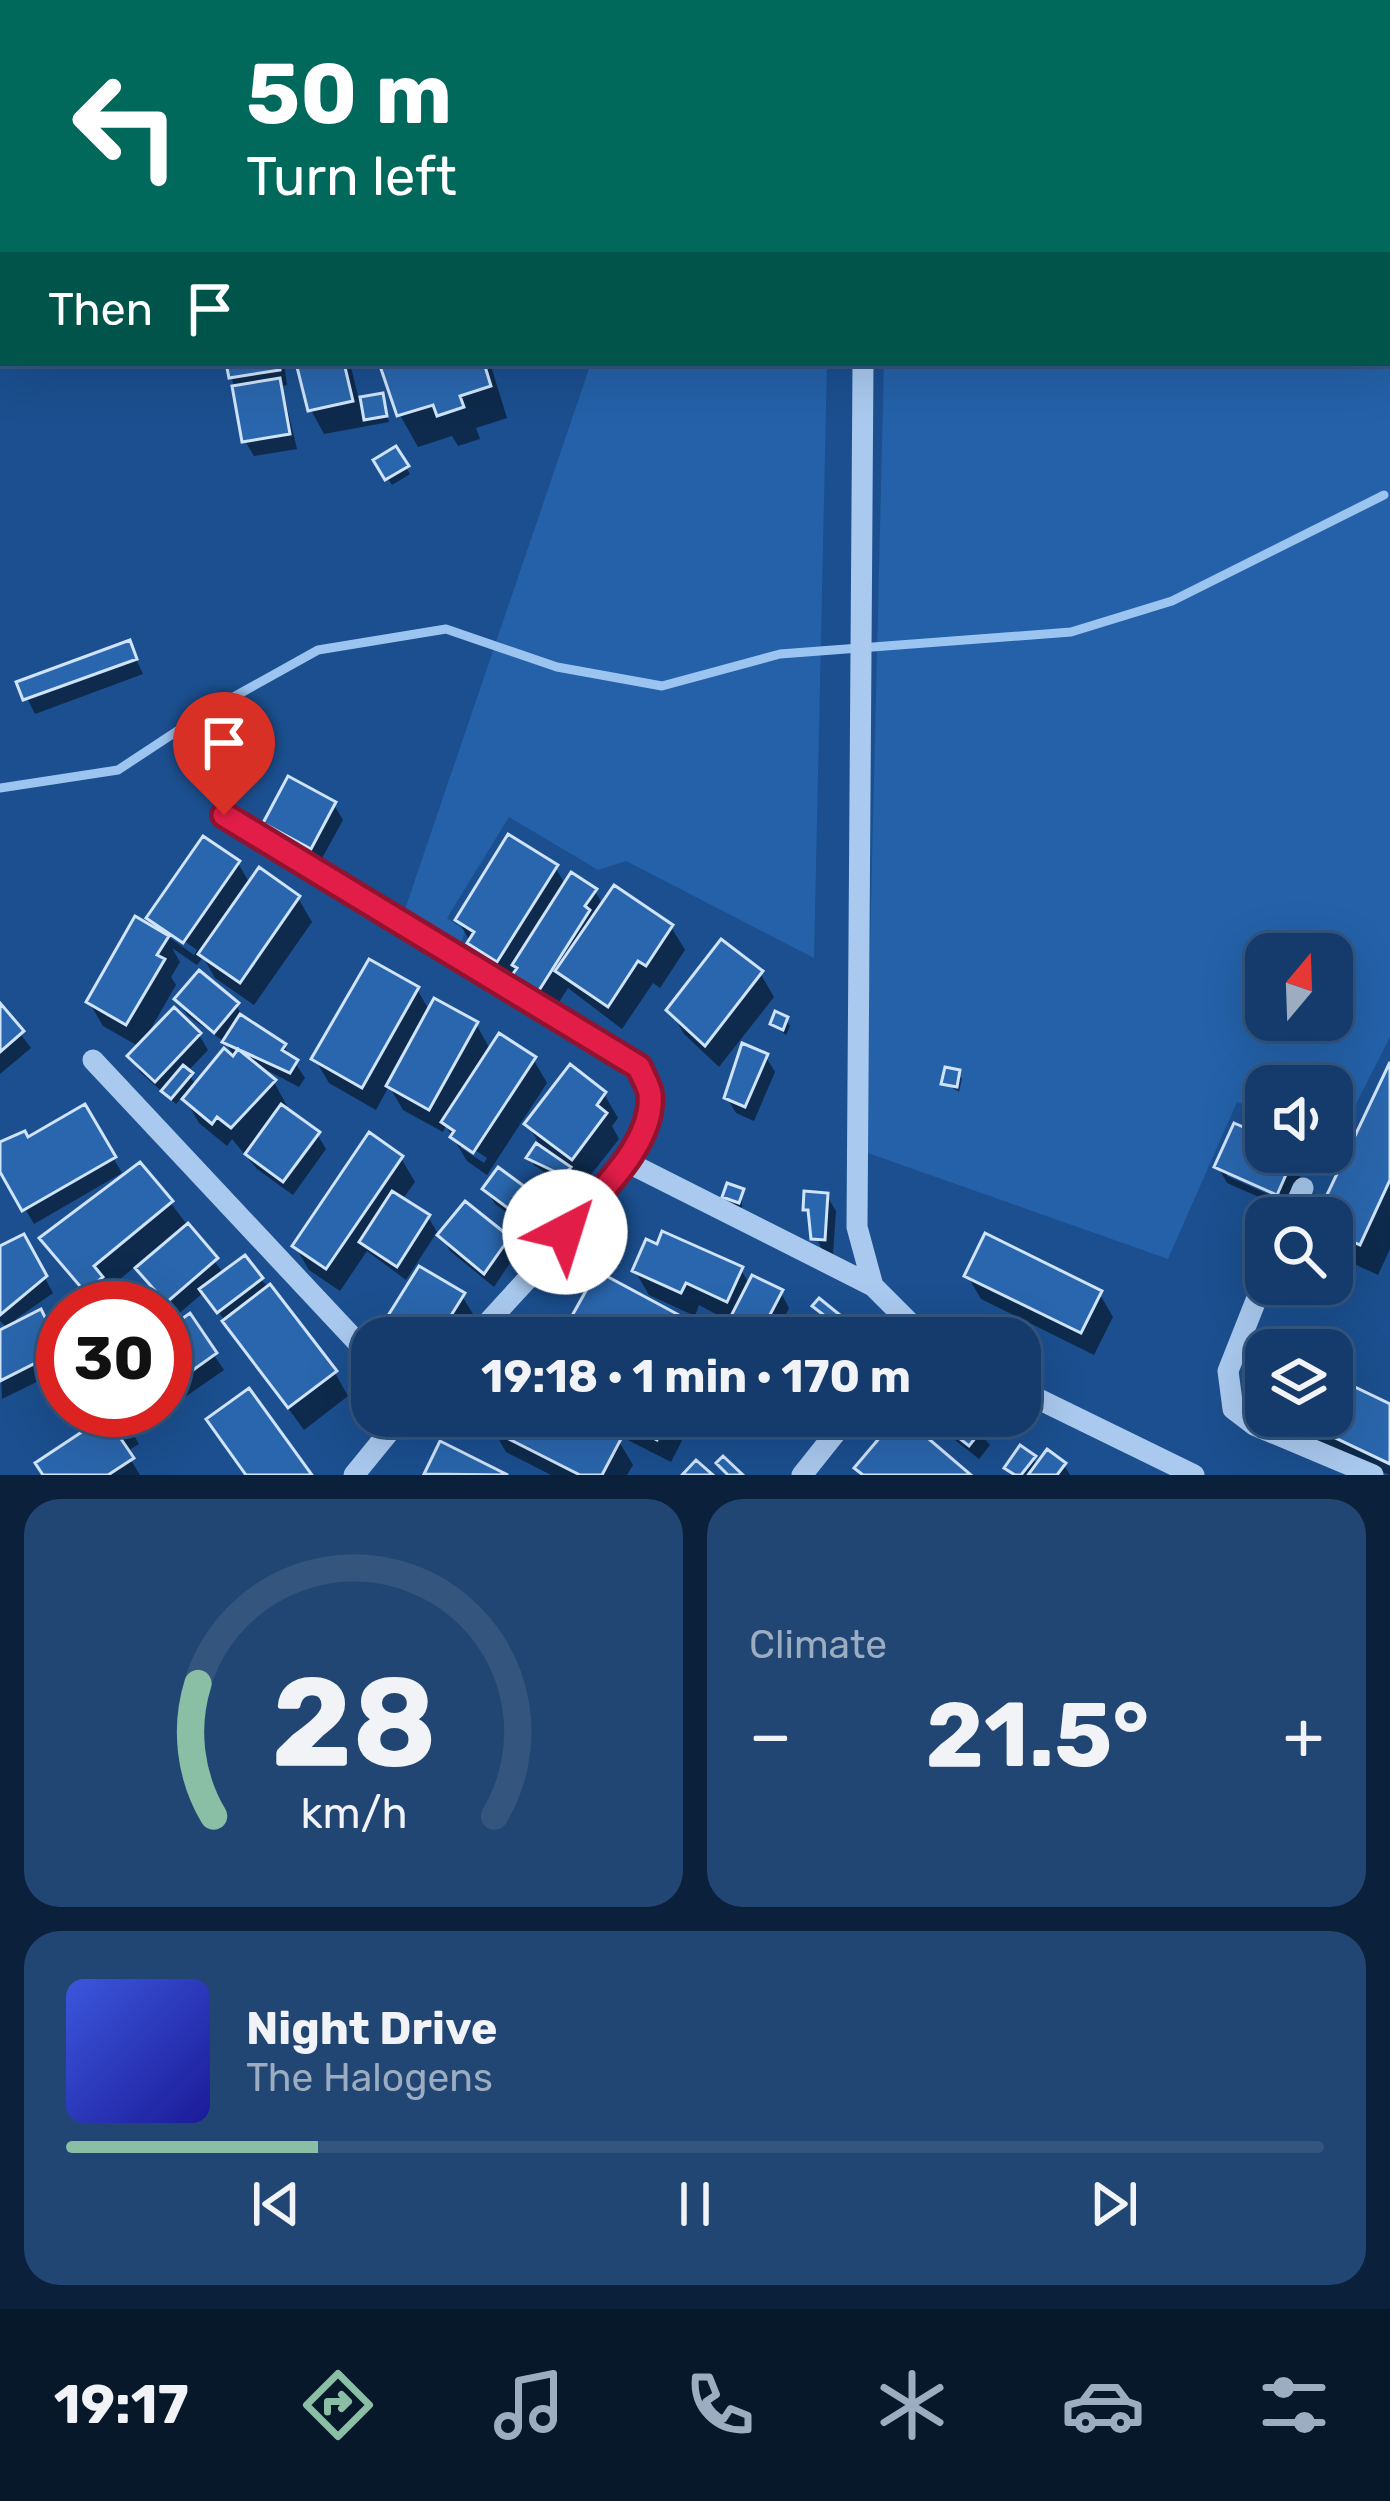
<!DOCTYPE html>
<html lang="en">
<head>
<meta charset="utf-8">
<style>
  :root { --surface:#143b6b; --page:#214673; --text:#f1f3f6; --muted:#9dadc1; --line:#33557e; --accent:#8abfa5 }
  body { margin:0; font-family:Rubik,sans-serif; background:var(--page); color:var(--text); height:100vh; display:flex; flex-direction:column; font-size:45px; white-space:nowrap }
  * { box-sizing:border-box; margin:0 }
  p { font-size:39px; color:var(--muted) }
  .icon { flex:none; width:66px; height:66px; fill:none; stroke:currentColor; stroke-width:2; stroke-linecap:round; stroke-linejoin:round }
  .map { position:relative; height:1475px; overflow:hidden }
  .details { display:flex; flex-direction:column; gap:24px; padding:24px; background:#0b203b; flex:1 }
  .details>* { flex:none }
  .guide { position:absolute; left:0px; top:0px; width:1392px; height:366px; box-shadow:0 12px 48px #0002,0 0 0 3px var(--line); background:#00695c; color:#fff; overflow:hidden }
  .needle { width:78px; rotate:19deg }
  .controls { position:absolute; left:1245px; top:933px; display:grid; gap:24px }
  .controls a { display:grid; place-items:center; width:108px; height:108px; border-radius:24px; background:var(--surface); box-shadow:0 12px 48px #0002,0 0 0 3px var(--line); font-size:60px }
  .speed { position:absolute; left:36px; top:1281px; display:flex; gap:24px; font-size:60px; font-weight:700; text-align:center }
  .speed>* { display:grid; place-content:center; width:156px; height:156px; border-radius:50%; background:var(--surface); box-shadow:0 12px 48px #0002,0 0 0 3px var(--line); line-height:1 }
  .speed .limit { border:18px solid #d22; background:#fff; color:#111 }
  .pin { position:absolute; display:grid; place-items:center; width:102px; height:102px; color:#fff; margin:-123px -51px; border-radius:50% 50% 50% 0; rotate:-45deg; box-shadow:0 0 12px #0007 }
  .pin .icon { rotate:45deg }
  .me { position:absolute; width:132px; margin:-66px; rotate:40deg; stroke-linejoin:round; filter:drop-shadow(0 0 9px #0008) }
  .turn { display:flex; align-items:center; gap:42px; height:252px; padding:0 48px; font-size:54px }
  .turn .icon { width:156px; height:156px; stroke-width:2.5 }
  .turn b { display:block; font-size:84px; line-height:102px }
  .then { display:flex; align-items:center; height:114px; padding:0 48px; background:#0003; gap:24px; font-size:45px }
  .big { font-size:90px; font-weight:700; line-height:1.1 }
  .details .tile { flex:1; display:flex; flex-direction:column; justify-content:center; gap:18px; min-width:0; padding:0 42px; border-radius:36px; background:var(--page) }
  .details .dial { align-items:center; gap:0 }
  .dial svg { height:312px; overflow:visible; fill:none; stroke:var(--line); stroke-width:7; stroke-linecap:round; text-anchor:middle }
  .dial text { fill:var(--text); stroke:none }
  .song { display:flex; align-items:center; gap:36px }
  .cover { width:144px; height:144px; border-radius:18px; background:linear-gradient(135deg,hsl(230 70% 55%),hsl(240 70% 35%)) }
  .played { height:12px; border-radius:6px; background:linear-gradient(90deg,var(--accent) 20%,var(--line) 20%) }
  .keys { display:flex; justify-content:space-around; direction:ltr }
  .heat { display:flex; justify-content:space-between; align-items:center; font-size:66px; direction:ltr }
  .details .tiles { flex:1; display:grid; gap:24px; grid-template-columns:1fr 1fr }
  .tile:last-child { grid-column:span 2 }
  .trip { position:absolute; left:351px; top:1317px; width:690px; height:120px; border-radius:36px; background:var(--surface); box-shadow:0 12px 48px #0002,0 0 0 3px var(--line); font-weight:700; line-height:120px; text-align:center }
  .menu { display:flex; height:192px; justify-content:space-around; align-items:center; background:#08182b; color:var(--muted) }
  .menu .icon { width:84px; height:84px }
  .menu .active { color:var(--accent) }
  .menu b { font-size:54px; color:var(--text) }
  .map>svg:first-child { display:block }
  .green { fill:#2461a8; fill-rule:evenodd }
  .shadow { fill:#0007; fill-rule:evenodd }
  .lines { fill:none; stroke-linecap:round; stroke-linejoin:round }
  .stream { stroke:#9cc4f0; stroke-width:9 }
  .building { fill:#2a66ad; stroke:#cfe3fa; stroke-width:3 }
  .minor { stroke:#a9c9ee; stroke-width:21 }
  .route-casing { stroke:#92132f; stroke-width:30 }
  .route { stroke:#e11d48; stroke-width:21 }
</style>
</head>
<body>
<div class="map">
<svg width="1390" height="1475" viewBox="0 0 1390 1475">
  <rect width="100%" height="100%" fill="#1b4f8f"/>
  <!-- green -->
  <path class="green" d="M1390,174v863l-58,114v-65h-66v25l-29,-9 -69,157 -303,-107 19,-789h505zM1266,954h66v66h-66z
    M591,363h236l-13,595 -188,-97 -28,9 -89,-53 -62,101 18,13 -5,15 -58,-28z"/>
  <!-- shadow -->
  <path class="shadow" d="M0,0l35,3h-32l-3,55z
    M158,0h85l4,3h-89z
    M685,0h80l1,2 -79,1z
    M1061,0h50l1,3h-50z
    M1357,0h33v58l-1,-55z
    M229,363h55l3,22 -5,1 15,63 -43,7 -9,-15z
    M299,363h51l9,37 22,-4 8,26 -65,12 -13,-24z
    M383,363h107l17,55 -31,10 4,11 -22,7 -6,-10 -34,11 -18,-32z
    M395,450l15,24 -18,11 -15,-24z
    M129,644l14,30 -108,40 -15,-30z
    M334,805l9,15 -23,42 -45,-24 -9,-15z
    M238,863l12,21 48,14 14,24 -58,83 -39,-27 -12,-21 -6,8 -25,-17 8,14 -9,15 5,8 -30,52 53,-2 9,15 -21,22 10,14 41,-23 -12,-20 -39,-28 -9,-15 58,5 10,17 38,24 21,32 -6,9 -42,-22 17,17 13,24 -3,4 33,24 9,15 -33,46 -36,-26 -25,-30 -5,7 -28,-23 -16,-28 -7,9 -36,-32 -9,-16 9,-9 -37,-21 -14,-24 70,-69 -9,-15zM166,928l31,22 -3,5 -28,-20z
    M555,867l11,19 29,5 8,14 68,22 14,23 -25,38 -7,-5 -31,46 -54,-41 -16,25 -23,-14 -13,-23 -4,8 -28,-17 -26,-47z
    M760,973l14,24 -55,70 -35,-33 -14,-24z
    M417,989l13,23 46,12 15,27 42,8 14,24 -60,92 -20,-14 -21,-35 -3,6 -40,-22 -14,-24 -13,24 -47,-27 -14,-24zM460,1140l27,18 -3,5 -23,-15z
    M0,1007l31,41 -31,26z
    M786,1020l4,6 -4,9 -13,-11z
    M766,1057l9,15 -21,49 -18,-8 -9,-15z
    M1390,1069v180l-12,26 -43,-20 -3,-37h-13z
    M958,1073l4,6 -3,13 -15,-9z
    M604,1094l14,24 -6,8 7,13 -33,42 -12,-9 -5,9 -9,-6 -4,5 -22,-15 -4,-7 9,-14 -11,-20z
    M84,1108l38,65 -88,51 -34,-58v-19l27,-6z
    M1266,1140v12h27l11,16 -14,30 -63,-28v6l61,27 -2,6 -59,-26 -9,-16z
    M401,1158l14,24 -13,18 26,17 9,15 -31,48 -39,-29 -27,40 -31,-21 -14,-24z
    M486,1189l63,19 9,15 -13,18 -50,-37z
    M560,1190l8,6 2,10 -8,-7z
    M742,1191v17l-12,-4 -4,-7z
    M827,1196l9,15 -3,43 -10,-1 -17,-44z
    M170,1202l54,72 37,6 9,8 65,85 13,23 -44,34 -100,-138 -28,24 -39,-51 -30,25 24,18h-36l-52,-69z
    M441,1235l66,4 9,15 -22,33 -44,-36z
    M23,1238l30,55 -37,26 2,5 30,5 15,40 -61,30 -2,-66 8,-4 -8,-8v-71z
    M741,1270l9,15 31,8 8,15 -9,19 14,11 -17,-5 -16,5 -62,-33 -4,11 -46,-21 -14,-24z
    M967,1275l132,18 14,24 -19,38 -113,-56z
    M462,1296l14,23 -11,19h-68l-9,-16z
    M189,1318l35,52 -82,57 -12,-17h35v-75z
    M572,1323l118,2 8,13h-118z
    M1266,1363v53h66v-36l58,27v68l-128,-50 -14,-24z
    M119,1411l20,33 -13,8 14,23h-95z
    M499,1416h189l4,5 -21,41 -57,-29 19,32 -6,10h-76l-45,-23 -13,-23z
    M917,1416h48l25,29 -11,14 -33,-26 -6,7z
    M1033,1458l5,8 26,-1 6,10h-58l-4,-7z"/>
  <g class="lines">
    <!-- stream -->
    <path class="stream" d="M0,788l118,-18 85,-56 115,-64 128,-21 111,38 105,19 118,-32 291,-22 101,-31 212,-106"/>
  </g>
  <!-- building -->
  <path class="building" d="M0,0h36l2,2 -35,1 -3,32z
    M248,0l5,3 -99,-2v-1z
    M591,0h65l2,3h-66z
    M783,0h143l1,3h-142z
    M990,0h57l1,3h-56z
    M1279,0h63l1,3h-62z
    M226,363h53l1,7 -51,8z
    M296,363h48l9,38 -45,10z
    M379,363h105l7,23 -31,10 4,11 -27,9 -4,-11 -36,11z
    M280,378l10,56 -48,8 -10,-56z
    M383,393l4,23 -23,4 -4,-23z
    M396,446l13,20 -24,14 -12,-20z
    M130,640l7,19 -114,41 -7,-18z
    M288,776l48,26 -25,47 -48,-26z
    M508,834l50,31 -61,97 -30,-19 7,-11 -19,-12z
    M203,836l37,25 -57,82 -37,-25z
    M259,867l41,29 -60,87 -42,-29z
    M571,872l26,17 -12,17 5,4 -52,82 -26,-17 5,-7 -5,-3z
    M614,885l59,40 -27,41 -8,-5 -30,46 -53,-36z
    M135,916l34,20 -12,19 8,4 -39,66 -40,-23z
    M721,939l42,32 -58,75 -39,-36z
    M369,959l50,28 -57,101 -51,-29z
    M199,970l40,33 -25,30 -40,-34z
    M434,998l44,24 -49,88 -43,-24z
    M0,1003l24,28 -24,21z
    M174,1007l27,26 -46,49 -28,-26z
    M775,1011l13,6 -5,13 -13,-6z
    M240,1014l46,30 -4,6 16,10 -8,13 -68,-31z
    M499,1033l37,24 -63,96 -23,-16 4,-6 -13,-9z
    M742,1043l26,11 -23,53 -21,-9z
    M224,1048l9,8 5,-7 38,31 -45,48 -14,-11 -5,7 -30,-25z
    M1390,1062v118l-30,65 -28,-13v-14h-16z
    M570,1064l36,28 -9,13 10,8 -35,47 -48,-36z
    M183,1065l10,8 -22,26 -10,-8z
    M945,1067l15,3 -3,17 -16,-3z
    M85,1104l31,53 -94,54 -22,-39v-30l25,-11 3,6z
    M281,1104l39,28 -37,50 -38,-28z
    M1234,1123l32,14v15h30l-19,43 -63,-28z
    M369,1132l34,24 -77,113 -34,-23z
    M536,1143l35,24 -7,9 -38,-18z
    M140,1162l33,39 -79,65 9,11 -18,15 -46,-54z
    M498,1167l53,39 -16,22 -53,-39z
    M727,1183l17,6 -5,14 -17,-6z
    M392,1191l38,24 -33,52 -38,-25z
    M804,1191l24,2 -3,47 -14,-1 -3,-29h-5z
    M465,1201l45,36 -26,37 -47,-39z
    M188,1223l30,35 -52,45 -31,-35z
    M662,1231l81,36 -16,35 -41,-19 -5,10 -49,-22 14,-32 11,5z
    M985,1233l117,58 -21,42 -117,-57z
    M24,1234l23,42 -47,39v-69z
    M245,1255l18,23 -46,35 -18,-24z
    M419,1266l46,27 -28,45h-28l-25,-16z
    M597,1271l95,51 -9,16h-87l-28,-15z
    M752,1275l31,15 -21,40 -30,-16z
    M121,1283l12,25h-38l-5,-10z
    M270,1284l67,87 -49,37 -66,-87z
    M819,1298l21,17 -6,8 -22,-17z
    M41,1309l20,41 -61,31v-51z
    M190,1313l27,40 -52,37v-59z
    M782,1325l16,13 -23,-3z
    M1266,1356v56l-21,-11z
    M1332,1376l58,28v60l-101,-48h43z
    M249,1388l63,87h-66l-40,-56z
    M115,1410h6l12,17 -14,9 15,22 -26,17h-65l-8,-12z
    M496,1416h80l45,23 -19,36h-22l-91,-46z
    M610,1416h59l-12,24z
    M898,1416h4l69,59h-108l-9,-7z
    M917,1416h53l14,11 -15,19 -33,-26 -6,7z
    M440,1441l68,34 -84,-1z
    M1020,1445l16,11 -15,19h-6l-11,-7z
    M1047,1449l19,14 -9,12h-29z
    M723,1456l20,19h-15l-12,-12z
    M696,1460l17,15h-31z"/>
  <g class="lines">
    <!-- minor -->
    <path class="minor" d="M389,3l2,-3
      M1175,3l4,-3
      M1389,91l1,2
      M863,363l-6,864 16,59 52,52
      M224,815l415,253c9,21 14,38 4,61 -25,59 -124,157 -169,209
      M93,1060l279,298
      M625,1161l248,125
      M1290,1218l13,-30
      M1266,1275l-38,96 5,38 21,16 119,50
      M1020,1390l174,85
      M354,1475l48,-59
      M802,1475l47,-59"/>
  </g>
  <g class="lines">
    <defs>
      <path id="route" d="M224,815l415,252c3,8 10,19 11,27 5,51 -56,103 -85,138"/>
    </defs>
    <!-- route casing -->
    <use href="#route" class="route-casing"/>
    <!-- route -->
    <use href="#route" class="route"/>
  </g>
</svg>
<div class="controls">
<a><svg class="needle" viewBox="-14 -14 28 28"><path d="M0-13l5 13h-10z" fill="#e53935"/><path d="M0 13l5-13h-10z" fill="#9dadc1"/></svg></a>
<a><svg class="icon" aria-label="sound" viewBox="0 0 24 24"><path d="M4 9h4l5-4v14l-5-4H4zM17 9q2 3 0 6"/></svg></a>
<a><svg class="icon" aria-label="search" viewBox="0 0 24 24"><circle cx="10" cy="10" r="6"/><path d="M15 15l6 6"/></svg></a>
<a><svg class="icon" aria-label="layers" viewBox="0 0 24 24"><path d="M12 4l9 5-9 5-9-5zM3 14l9 5 9-5"/></svg></a>
</div>
<div class="speed"><div class="limit">30</div></div>
<div class="pin" style="left:224px;top:815px;background:#d93025"><svg class="icon" aria-label="arrive" viewBox="0 0 24 24"><path d="M6 21V4h12l-3 4 3 4H6"/></svg></div>
<svg class="me" style="left:565px;top:1232px" viewBox="-20 -20 40 40"><circle r="19" fill="#fff"/><path d="M0-13L10 11 0 6-10 11z" fill="#e11d48"/></svg>
<div class="trip">19:18 · 1 min · 170 m</div>
<div class="guide">
<div class="turn"><svg class="icon" aria-label="left" viewBox="0 0 24 24"><path d="M17 20v-9H6M10 6l-5 5 5 5"/></svg><div><b>50 m</b>Turn left</div></div>
<div class="then">Then<svg class="icon" aria-label="arrive" viewBox="0 0 24 24"><path d="M6 21V4h12l-3 4 3 4H6"/></svg></div>
</div>
</div>
<section class="details">
<div class="tiles">
<div class="tile dial"><svg viewBox="0 0 100 80">
<path d="M14 69A42 42 0 1 1 86 69"/>
<path d="M14 69A42 42 0 0 1 10 35" stroke="#8abfa5"/>
<text x="50" y="56" font-size="32" font-weight="700">28</text>
<text x="50" y="72" font-size="11">km/h</text>
</svg></div>
<div class="tile"><p>Climate</p>
<div class="heat"><a>−</a><b class="big">21.5°</b><a>+</a></div>
</div>
<div class="tile">
<div class="song"><i class="cover"></i><div><b>Night Drive</b><p>The Halogens</p></div></div>
<div class="played"></div>
<div class="keys"><svg class="icon" aria-label="previous" viewBox="0 0 24 24"><path d="M18 5L8 12l10 7zM5 5v14"/></svg><svg class="icon" aria-label="pause" viewBox="0 0 24 24"><path d="M8 5v14M16 5v14"/></svg><svg class="icon" aria-label="next" viewBox="0 0 24 24"><path d="M6 5l10 7-10 7zM19 5v14"/></svg></div>
</div>
</div>
</section>
<nav class="menu">
<b>19:17</b>
<svg class="icon active" aria-label="directions" viewBox="0 0 24 24"><path d="M12 3l9 9-9 9-9-9zM9 14v-3h6M13 9l2 2-2 2"/></svg>
<svg class="icon" aria-label="music" viewBox="0 0 24 24"><path d="M9 18V5l10-2v13"/><circle cx="6" cy="18" r="3"/><circle cx="16" cy="16" r="3"/></svg>
<svg class="icon" aria-label="phone" viewBox="0 0 24 24"><path d="M5 4h4l2 5-3 2q2 4 5 5l2-3 5 2v4C11 20 4 13 5 4z"/></svg>
<svg class="icon" aria-label="climate" viewBox="0 0 24 24"><path d="M12 3v18M4 7l16 10M4 17L20 7"/></svg>
<svg class="icon" aria-label="car" viewBox="0 0 24 24"><path d="M5 17H2v-5l4-1 3-4h7l3 4 3 1v5h-3M9 17h6M6 11h13"/><circle cx="7" cy="17" r="2"/><circle cx="17" cy="17" r="2"/></svg>
<svg class="icon" aria-label="filters" viewBox="0 0 24 24"><path d="M4 7h16M4 17h16"/><circle cx="9" cy="7" r="2"/><circle cx="15" cy="17" r="2"/></svg>
</nav>
</body>
</html>
